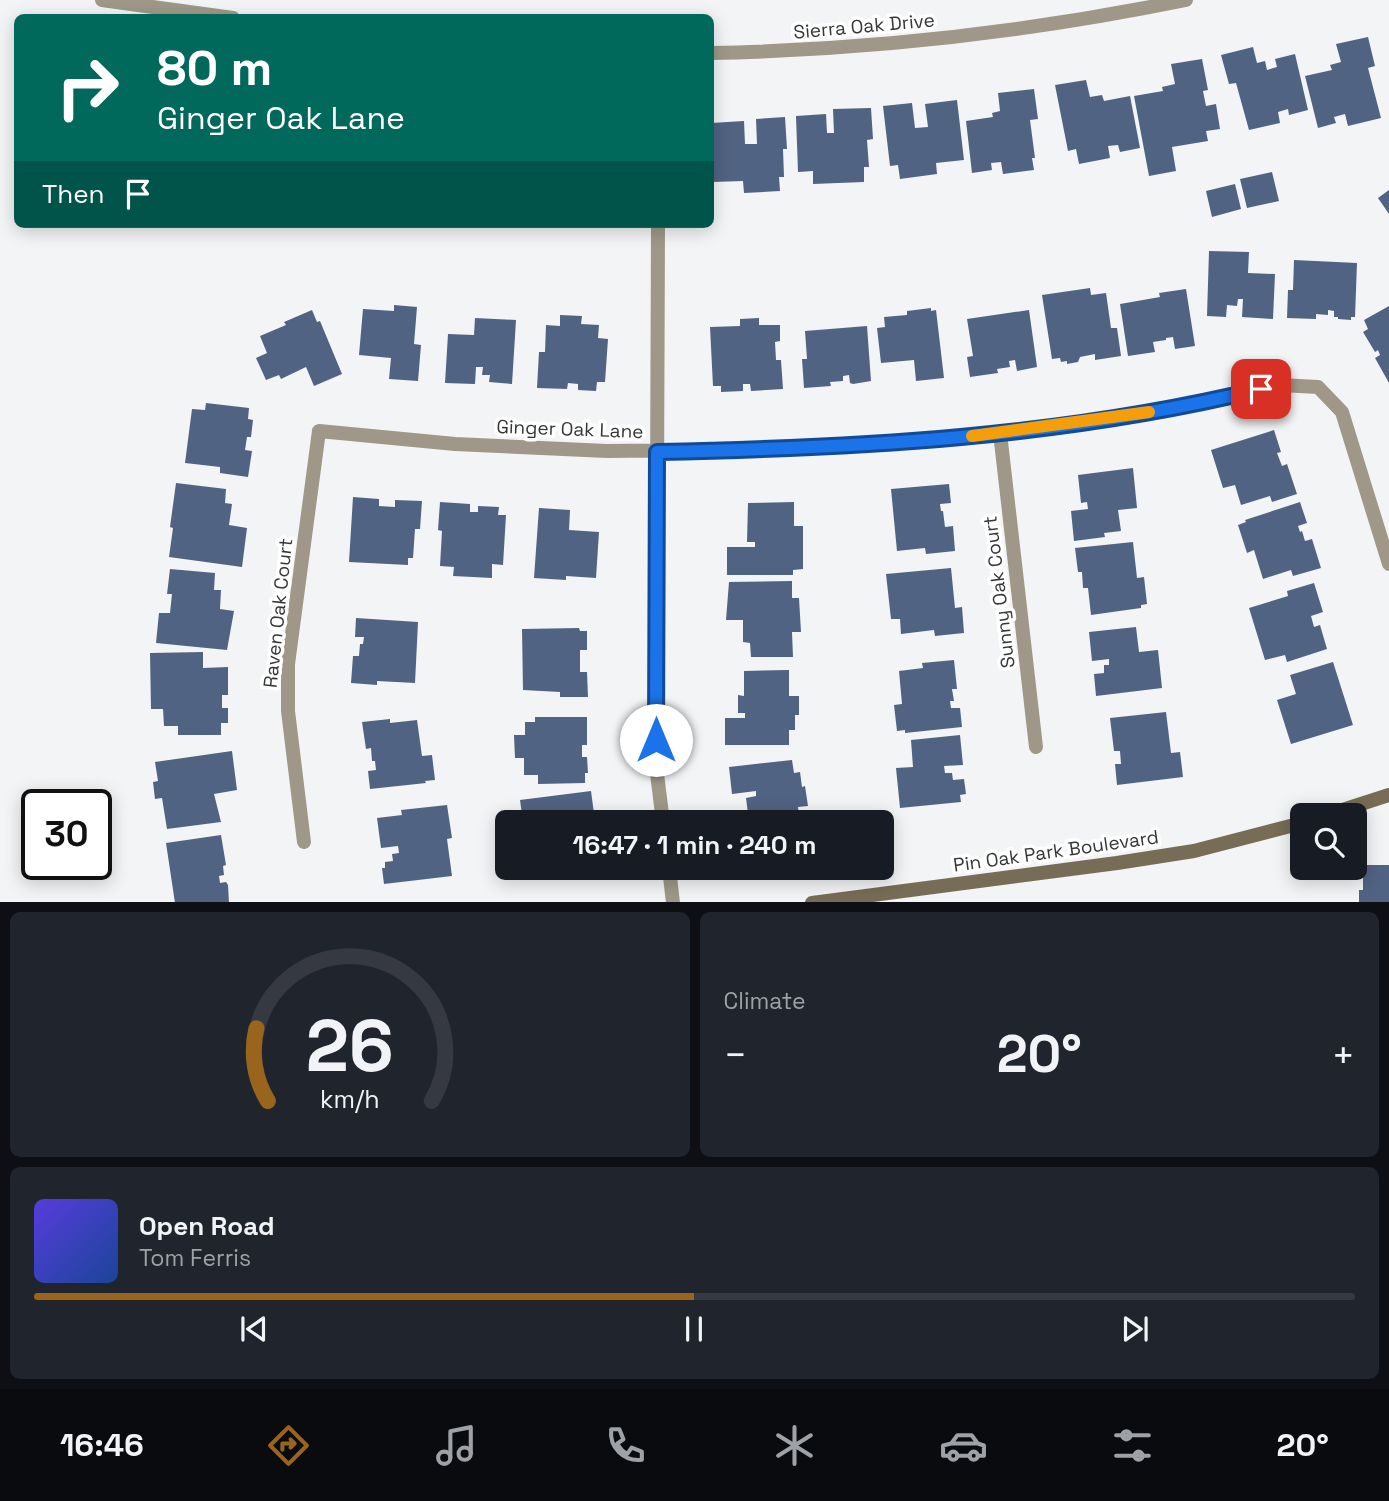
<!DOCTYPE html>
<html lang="en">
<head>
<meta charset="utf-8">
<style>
  :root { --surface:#171b24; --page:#20242c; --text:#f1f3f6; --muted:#9ea1a6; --line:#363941; --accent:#99641b }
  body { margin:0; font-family:"Space Grotesk",sans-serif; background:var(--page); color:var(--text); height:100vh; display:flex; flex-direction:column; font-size:26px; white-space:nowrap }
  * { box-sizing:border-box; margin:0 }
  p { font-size:23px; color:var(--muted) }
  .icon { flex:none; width:38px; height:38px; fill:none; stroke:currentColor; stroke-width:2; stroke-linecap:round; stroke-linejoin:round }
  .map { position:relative; height:902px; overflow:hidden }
  .details { display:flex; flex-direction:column; gap:10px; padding:10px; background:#0d0f14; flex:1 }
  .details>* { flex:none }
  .banner { position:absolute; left:14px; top:14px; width:700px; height:214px; border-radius:10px; box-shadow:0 4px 18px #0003; background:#00695c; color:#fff; overflow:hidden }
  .tools { position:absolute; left:1290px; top:803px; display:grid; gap:14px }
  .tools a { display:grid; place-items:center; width:77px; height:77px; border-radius:10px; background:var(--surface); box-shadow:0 4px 18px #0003; font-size:35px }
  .speed { position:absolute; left:21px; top:789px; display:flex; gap:14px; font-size:35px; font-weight:700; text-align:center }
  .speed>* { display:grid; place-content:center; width:91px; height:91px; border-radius:50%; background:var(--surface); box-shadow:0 4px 18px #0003; line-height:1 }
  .speed .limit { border:4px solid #111; border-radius:10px; background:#fff; color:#111 }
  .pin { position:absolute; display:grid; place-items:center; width:60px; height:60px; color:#fff; margin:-30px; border-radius:14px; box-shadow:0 4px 10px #0006 }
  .me { position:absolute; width:77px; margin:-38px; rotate:0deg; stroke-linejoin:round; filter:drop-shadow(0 0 5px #0008) }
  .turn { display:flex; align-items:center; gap:24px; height:147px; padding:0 28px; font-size:32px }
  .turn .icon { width:91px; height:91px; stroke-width:2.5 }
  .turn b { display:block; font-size:49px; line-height:60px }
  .then { display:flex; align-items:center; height:66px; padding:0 28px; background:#0003; gap:14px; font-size:26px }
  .big { font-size:52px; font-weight:800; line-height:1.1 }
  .details .widget { flex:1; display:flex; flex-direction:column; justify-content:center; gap:10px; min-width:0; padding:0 24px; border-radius:10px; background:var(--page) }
  .details .dial { align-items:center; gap:0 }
  .dial svg { height:182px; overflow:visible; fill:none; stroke:var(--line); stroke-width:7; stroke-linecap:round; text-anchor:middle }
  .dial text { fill:var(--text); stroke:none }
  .song { display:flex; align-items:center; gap:21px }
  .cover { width:84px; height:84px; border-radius:10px; background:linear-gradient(135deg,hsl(250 70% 55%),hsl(220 70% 35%)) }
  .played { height:7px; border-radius:4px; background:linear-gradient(90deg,var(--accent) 50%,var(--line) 50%) }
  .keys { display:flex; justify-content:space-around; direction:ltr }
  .heat { display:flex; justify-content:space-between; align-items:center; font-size:38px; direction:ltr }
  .details .tiles { flex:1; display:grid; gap:10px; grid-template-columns:1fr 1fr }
  .widget:last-child { grid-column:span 2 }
  .trip { position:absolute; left:495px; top:810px; width:399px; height:70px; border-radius:10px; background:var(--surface); box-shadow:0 4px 18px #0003; font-weight:800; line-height:70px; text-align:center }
  .tabs { display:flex; height:112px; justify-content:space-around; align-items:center; background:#090b0e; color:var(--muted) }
  .tabs .icon { width:49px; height:49px }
  .tabs .on { color:var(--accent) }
  .tabs b { font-size:32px; color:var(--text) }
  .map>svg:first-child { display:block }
  .building { fill:#516383 }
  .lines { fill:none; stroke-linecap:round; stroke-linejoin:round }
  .street { stroke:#9f9888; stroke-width:14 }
  .secondary { stroke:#776c55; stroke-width:14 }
  .route-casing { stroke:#114b97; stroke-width:18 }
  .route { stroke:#1a73e8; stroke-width:12 }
  .slow { stroke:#f59e0b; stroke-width:12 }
  .labels { text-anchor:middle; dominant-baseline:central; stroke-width:7; stroke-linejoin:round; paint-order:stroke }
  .street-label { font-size:19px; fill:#353636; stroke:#fff }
</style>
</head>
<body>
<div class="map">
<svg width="1389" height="903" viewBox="0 0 1389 903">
  <rect width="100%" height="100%" fill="#f3f4f5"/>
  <!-- building -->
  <path class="building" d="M1368,37l7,29 -7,2 13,50 -33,8 -3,-12 -11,3 2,6 -18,5 -13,-52 27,-6 -2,-5 11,-3 -5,-18z
    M1253,47l4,16 8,-2 2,9 10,-3 -2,-8 20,-5 13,56 -19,5 -1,-6 -10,3 2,11 -31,7 -13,-47 -7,1 -8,-29z
    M1202,59l6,31 -5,1 3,15 10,-2 4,25 -14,2 2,10 -36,6 4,24 -27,5 -15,-80 29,-5 -1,-4 13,-3 -4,-20z
    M1086,80l4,17 12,-2 2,6 26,-5 10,52 -20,4 -2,-7 -10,1 2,12 -31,6 -3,-15 -8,2 -13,-66z
    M1034,89l4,30 -8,1 5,38h-3l2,12 -31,4 -2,-12 -10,1 1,7 -20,3 -6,-52 27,-4 -1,-4 8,-2 -2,-18z
    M957,100l7,60 -28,3 1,11 -37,5 -2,-14 -8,1 -7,-60 29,-3 3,25 13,-1 -3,-23z
    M871,108l2,31 -6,1 2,27h-5v15l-51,2v-13l-15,1 -2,-56 30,-2 1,19h7l-1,-24z
    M785,117l2,32h-4l1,28h-5l1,14 -36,2 -1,-12 -30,1 -2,-59 33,-2 1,23h12l-1,-25z
    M1272,172l7,29 -32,7 -7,-29z
    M1235,184l6,25 -29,8 -6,-26z
    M1389,190v24l-11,-16z
    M1209,251l40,1 -1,21 27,1 -2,45 -31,-2 1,-18h-5l-1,7 -10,-1 -1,12 -19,-1z
    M1294,260l63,3 -2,54h-4v3l-13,-1v-2h-4v-6l-6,-1v5l-12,-1v5l-29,-1 1,-28h5z
    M1090,288l1,7 15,-2 5,35h6l4,28 -26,4v-6l-15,3 -2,5 -11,2v-3l-6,1 -1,-4 -8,1 -10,-64z
    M1186,289l9,57 -20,3 -2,-12 -7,1v2l-13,2 2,10 -27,4 -8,-52 40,-7 -1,-4z
    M394,305l23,2 -3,37 7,1 -3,36 -29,-2 2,-21 -32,-3 4,-46 31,2z
    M1389,306v77l-14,-25 5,-3 -2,-5 -3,2 -12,-20 5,-3 -4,-9z
    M931,308v3l5,-1 8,68 -28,3 -2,-21 -33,3 -4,-35 8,-1 -1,-10 23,-2v-4z
    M312,310l5,12 3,-1 22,53 -28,12 -8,-19 -25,12 -2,-4 -13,5 -10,-22 11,-5 -7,-17 26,-11 -2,-3z
    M1029,310l8,57 -20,4 -2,-11 -6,1 1,6 -13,2 1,4 -28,4 -3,-20 6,-1 -6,-37z
    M560,315l22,1 -1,8 18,1 -1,13 10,1 -3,43h-8l-1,9 -18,-1v-6l-10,-1 -1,6 -30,-1 2,-36h6l1,-27 14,1z
    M475,318l41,2 -4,64 -23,-2 1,-7h-8l1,-8h-7l-1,17 -30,-1 3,-49 26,1z
    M759,318v7h21v16l-5,1 1,18h5l2,29 -32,2 -1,-7h-7v7l-22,1v-6h-8l-3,-59 30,-1v-7z
    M867,326l4,55 -18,3 -3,-1 -1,-8 -6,1v5l-13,1 1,4 -27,2 -2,-29h5l-2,-28z
    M206,403l43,5 -1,11 5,1 -2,17h-4l-2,13 7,1 -4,26 -28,-4v-6l-35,-4 7,-54 13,1z
    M1274,430l7,22 -4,1 5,13 5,-2 10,30 -25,8 -2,-6 -29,9 -6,-20 -12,3 -12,-38z
    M1133,468l4,40 -19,2 3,21 -17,2 1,4 -31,4 -3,-30 17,-2 -1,-7 -6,1 -3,-28z
    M176,483l50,6 -1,14 7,1 -3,21 18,3 -5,39 -73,-10 4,-29 -3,-1z
    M949,484l2,19 -11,1 1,7h2l2,16 8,-1 2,25 -29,3 -1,-6 -28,3 -6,-62z
    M353,497l26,2v7l16,1v-7l27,1 -2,28h-5l-2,29h-5v7l-59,-3z
    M440,502l30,2v8h8v-6l21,1 -1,8h8l-3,50 -11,-1v14l-39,-2 1,-9 -14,-1 2,-35 -4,-1z
    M794,502v24h9v43l-10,1v5h-66v-28h28v-5h-8l1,-39z
    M1300,502l7,21 -9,3 2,6 2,-1 3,10 7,-2 9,29 -28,8 -2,-6 -28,9 -9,-29 -7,3 -9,-28 8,-3 -1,-2z
    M539,508l31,2 -1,20 30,2 -3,46 -30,-2v4l-32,-2z
    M1133,542l4,36 7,-1 3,27 -6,1v3l-50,7 -3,-27h-5l-1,-16h-4l-3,-24z
    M951,568l4,40 7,-1 2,26 -29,3 -1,-6 -33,4 -1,-15h-9l-5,-45z
    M170,569l45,4 -1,17h7l-1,19 14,2 -7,39 -71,-7 3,-30h11l2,-19h-5z
    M792,581v17h7l2,34h-9l1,25h-42l-1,-14 -7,-1v-22h-17l3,-38z
    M1314,583l9,29 -12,4 3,11 6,-2 7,24 -40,13 -2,-7 -20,5 -16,-52 39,-12 -1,-5z
    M356,618l62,4 -3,61 -38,-2v4l-26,-2 2,-27h6l1,-12h3l1,-7h-9z
    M1136,627l3,25 19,-2 4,38 -66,8 -2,-22 10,-1v-8h5v-6l-17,2 -3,-29z
    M579,628l1,3h7v19h-7v22h7l1,25h-28v-5l-37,-2 -1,-61z
    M203,652v16l25,-1v28h-6v13h6v15h-7v12h-43v-9h-14l-1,-17h-12l-1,-56z
    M954,660l3,29h-5l2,12h-4l1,7h9l2,19 -57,6v-3l-8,1 -3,-26 8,-1 -3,-33 24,-3 -1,-5z
    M1333,662l20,63 -62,19 -14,-44 19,-6 -6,-19z
    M789,670v26h10v19h-4v15h-6v15h-64v-27h20v-5h-7v-18l6,1v-25z
    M1166,712l5,41 9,-1 3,25 -66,8 -2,-21h6l-1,-13h-6l-4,-33z
    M535,717h52v28h-5v12h5l1,16h-3v10l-47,1v-9h-14v-17h-9l-1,-23h11v-13h10z
    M390,719v4l27,-3 5,36 10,-1 3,25 -10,1 1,2 -56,6 -2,-18 8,-1 -1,-9h-3l-1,-13 -5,1 -4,-27z
    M960,735l3,30 -19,1 1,7h7l1,7 11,-1 2,15 -6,1 1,7 -61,6 -4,-40 17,-1 -2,-27z
    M232,751l5,39 -23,4 7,28 -54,7 -5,-31 -7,1 -2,-17 5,-1 -3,-19z
    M792,760l2,13 6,-1 2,15 3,-1 3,20 -10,1 2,15h-51l-3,-24 10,-2v-5l-24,3 -3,-27z
    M591,791l4,30 -72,1 -3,-22z
    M447,805l5,33 -5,1 5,37 -68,8 -2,-16h3v-6l8,-1 -1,-7 7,-1 -1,-7 -17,2 -4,-30 25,-3 -1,-5z
    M221,835l5,30 -3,1 1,9 -5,1 1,7 6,-1 2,3 1,18h-54l-9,-60z
    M1363,865h26v38h-30v-13h4z"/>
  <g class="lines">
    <!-- street -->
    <path class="street" d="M102,0l131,18
      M710,53c161,-3 319,-21 476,-53
      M658,224l-2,542 7,56
      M1000,433l36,314
      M304,842l-16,-131v-47l31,-233 136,13 152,7 191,-2 101,-6 101,-10 123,-17 100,-17 57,-14 38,2 24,25 47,152
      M669,868l4,35"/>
    <!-- secondary -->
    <path class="secondary" d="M1324,816l65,-21
      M812,903l305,-40 77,-12 108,-28"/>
  </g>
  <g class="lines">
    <defs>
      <path id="route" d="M656,740l1,-288c203,-4 406,-15 604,-63"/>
    </defs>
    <!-- route casing -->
    <use href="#route" class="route-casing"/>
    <!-- route -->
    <use href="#route" class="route"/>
    <!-- slow -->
    <path class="slow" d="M972,436l177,-24"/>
  </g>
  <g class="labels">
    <!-- street labels -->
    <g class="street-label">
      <text transform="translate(864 26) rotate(-5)">Sierra Oak Drive</text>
      <text transform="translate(570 429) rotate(2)">Ginger Oak Lane</text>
      <text transform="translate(999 592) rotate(-97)">Sunny Oak Court</text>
      <text transform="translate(278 613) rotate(-84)">Raven Oak Court</text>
      <text transform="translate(1056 851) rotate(-8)">Pin Oak Park Boulevard</text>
    </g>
  </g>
</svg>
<div class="tools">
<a><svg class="icon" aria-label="search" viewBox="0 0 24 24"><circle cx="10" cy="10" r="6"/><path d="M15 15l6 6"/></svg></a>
</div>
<div class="speed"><div class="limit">30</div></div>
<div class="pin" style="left:1261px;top:389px;background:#d93025"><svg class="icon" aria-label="arrive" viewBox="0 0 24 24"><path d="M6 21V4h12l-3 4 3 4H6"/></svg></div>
<svg class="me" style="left:656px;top:740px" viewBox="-20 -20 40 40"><circle r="19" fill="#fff"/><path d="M0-13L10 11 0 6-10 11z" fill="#1a73e8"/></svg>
<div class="trip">16:47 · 1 min · 240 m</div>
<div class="banner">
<div class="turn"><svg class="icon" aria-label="right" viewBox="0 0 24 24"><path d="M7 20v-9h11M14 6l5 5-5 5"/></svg><div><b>80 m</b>Ginger Oak Lane</div></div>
<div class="then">Then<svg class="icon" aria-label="arrive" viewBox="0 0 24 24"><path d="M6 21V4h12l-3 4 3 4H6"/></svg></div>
</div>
</div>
<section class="details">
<div class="tiles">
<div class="widget dial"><svg viewBox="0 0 100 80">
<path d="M14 69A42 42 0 1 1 86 69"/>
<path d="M14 69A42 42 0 0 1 9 37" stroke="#99641b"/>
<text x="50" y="56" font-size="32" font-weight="700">26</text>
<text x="50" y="72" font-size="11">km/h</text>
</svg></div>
<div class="widget"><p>Climate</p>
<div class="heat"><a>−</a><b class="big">20°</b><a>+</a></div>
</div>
<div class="widget">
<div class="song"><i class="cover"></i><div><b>Open Road</b><p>Tom Ferris</p></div></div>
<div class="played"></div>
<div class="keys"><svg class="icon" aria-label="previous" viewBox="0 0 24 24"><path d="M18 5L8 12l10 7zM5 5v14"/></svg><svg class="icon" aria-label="pause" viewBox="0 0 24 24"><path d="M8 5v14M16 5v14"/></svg><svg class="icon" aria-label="next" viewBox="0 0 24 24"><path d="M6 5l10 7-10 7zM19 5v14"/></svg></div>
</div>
</div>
</section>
<nav class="tabs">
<b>16:46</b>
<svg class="icon on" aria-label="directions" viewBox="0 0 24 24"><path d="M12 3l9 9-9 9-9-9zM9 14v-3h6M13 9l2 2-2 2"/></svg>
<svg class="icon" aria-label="music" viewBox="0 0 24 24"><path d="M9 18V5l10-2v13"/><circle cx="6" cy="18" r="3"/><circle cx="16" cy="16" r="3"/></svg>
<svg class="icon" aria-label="phone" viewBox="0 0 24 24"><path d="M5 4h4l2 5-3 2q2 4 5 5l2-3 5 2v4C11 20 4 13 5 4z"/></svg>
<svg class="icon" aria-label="climate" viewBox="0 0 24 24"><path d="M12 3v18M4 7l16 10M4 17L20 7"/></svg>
<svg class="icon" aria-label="car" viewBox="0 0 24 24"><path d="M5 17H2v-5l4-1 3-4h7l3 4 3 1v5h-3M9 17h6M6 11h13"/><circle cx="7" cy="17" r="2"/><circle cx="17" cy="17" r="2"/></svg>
<svg class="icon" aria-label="filters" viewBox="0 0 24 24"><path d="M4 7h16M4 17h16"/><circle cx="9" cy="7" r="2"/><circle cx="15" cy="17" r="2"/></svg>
<b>20°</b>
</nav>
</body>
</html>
